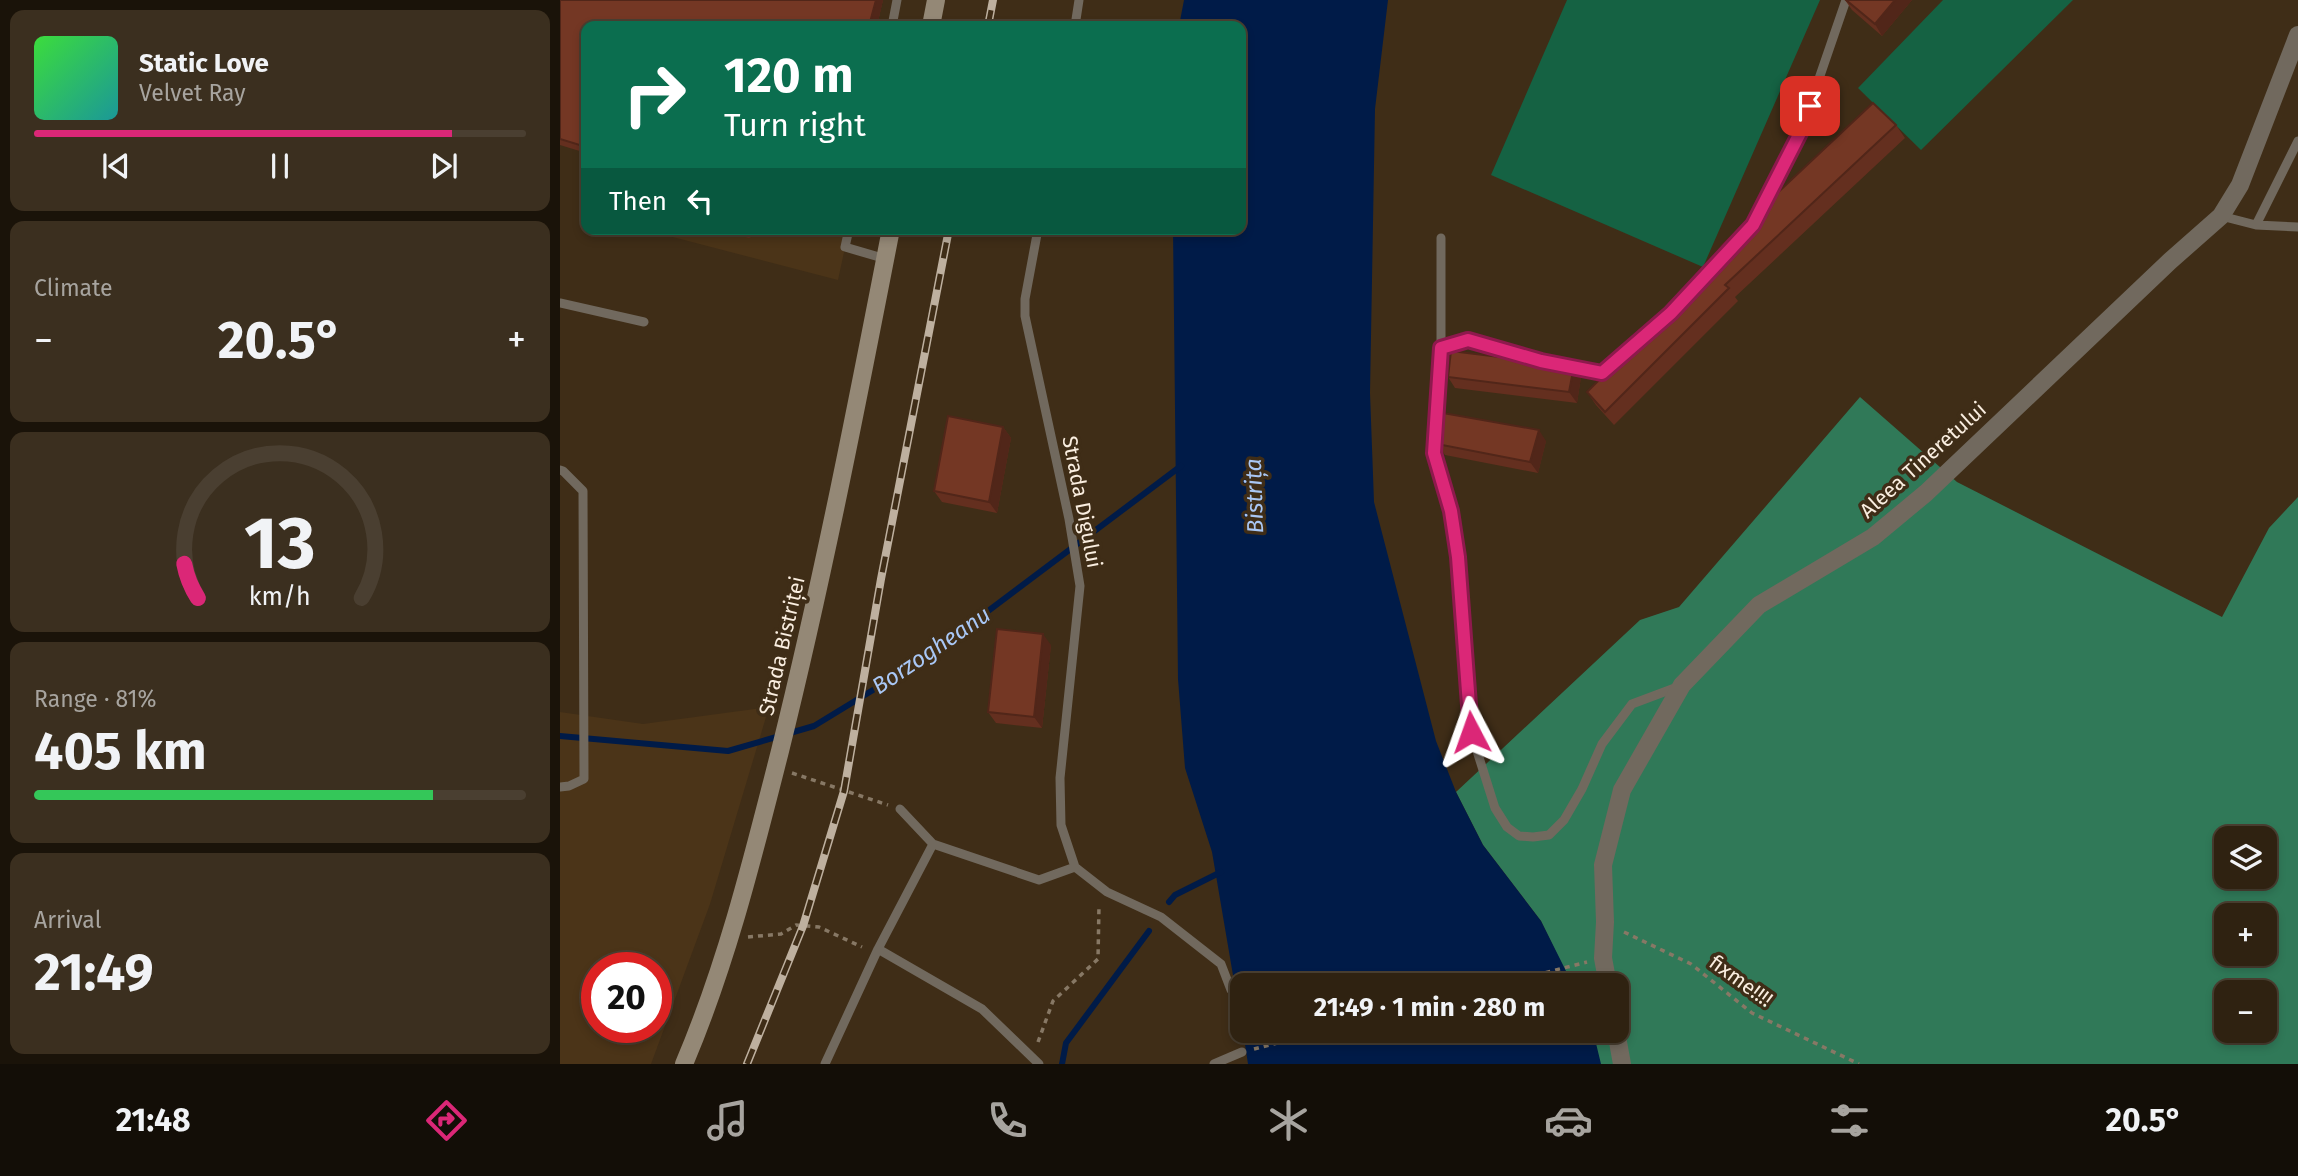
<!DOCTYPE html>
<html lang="en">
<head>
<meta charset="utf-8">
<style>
  :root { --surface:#2f2211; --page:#3b2f1f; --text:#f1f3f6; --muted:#a7a49f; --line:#4a3f31; --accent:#db2777 }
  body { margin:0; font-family:"Fira Sans",sans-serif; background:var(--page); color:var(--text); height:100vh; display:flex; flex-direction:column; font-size:26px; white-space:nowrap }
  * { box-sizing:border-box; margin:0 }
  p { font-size:23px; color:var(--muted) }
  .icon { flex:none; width:38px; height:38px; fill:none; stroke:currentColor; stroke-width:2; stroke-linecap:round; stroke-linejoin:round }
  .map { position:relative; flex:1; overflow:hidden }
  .details { display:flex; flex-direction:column; gap:10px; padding:10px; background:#1a1309; width:560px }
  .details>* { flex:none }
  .guide { position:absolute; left:21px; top:21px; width:665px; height:214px; border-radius:14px; box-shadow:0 4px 10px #0003,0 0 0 2px var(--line); background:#0b6e4f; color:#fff; overflow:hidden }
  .tools { position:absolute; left:1654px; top:826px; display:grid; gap:14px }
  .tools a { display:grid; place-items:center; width:63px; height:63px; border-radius:14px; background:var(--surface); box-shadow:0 4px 10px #0003,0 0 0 2px var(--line); font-size:35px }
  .speed { position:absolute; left:21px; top:952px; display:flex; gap:14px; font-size:35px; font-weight:700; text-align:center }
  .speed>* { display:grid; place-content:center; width:91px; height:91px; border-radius:50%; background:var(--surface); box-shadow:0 4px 10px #0003,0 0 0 2px var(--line); line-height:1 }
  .speed .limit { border:10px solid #d22; background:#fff; color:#111 }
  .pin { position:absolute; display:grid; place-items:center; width:60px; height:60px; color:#fff; margin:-30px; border-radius:14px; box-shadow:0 4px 10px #0006 }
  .me { position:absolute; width:77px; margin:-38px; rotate:356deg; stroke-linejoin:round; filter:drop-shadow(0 0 5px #0008) }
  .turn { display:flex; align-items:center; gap:24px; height:147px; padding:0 28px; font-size:32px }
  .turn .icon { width:91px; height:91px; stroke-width:2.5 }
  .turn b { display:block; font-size:49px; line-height:60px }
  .then { display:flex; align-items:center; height:66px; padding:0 28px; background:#0003; gap:14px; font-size:26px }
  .big { font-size:52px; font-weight:700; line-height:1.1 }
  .details .widget { flex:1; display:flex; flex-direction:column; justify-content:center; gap:10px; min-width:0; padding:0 24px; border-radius:14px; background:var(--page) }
  .details .dial { align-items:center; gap:0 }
  .dial svg { height:182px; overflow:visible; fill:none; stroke:var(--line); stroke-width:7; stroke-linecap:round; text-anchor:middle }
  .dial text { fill:var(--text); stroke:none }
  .song { display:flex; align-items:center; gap:21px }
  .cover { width:84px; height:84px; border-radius:10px; background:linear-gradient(135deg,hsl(120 70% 55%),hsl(180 70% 35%)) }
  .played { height:7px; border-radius:4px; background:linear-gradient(90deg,var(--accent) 85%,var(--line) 85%) }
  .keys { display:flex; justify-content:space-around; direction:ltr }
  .heat { display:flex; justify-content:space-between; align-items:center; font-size:38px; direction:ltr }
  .charge { height:10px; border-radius:5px; background:linear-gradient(90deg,#34c759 81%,var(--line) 0) }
  .trip { position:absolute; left:670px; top:973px; width:399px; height:70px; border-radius:14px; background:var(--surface); box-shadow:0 4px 10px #0003,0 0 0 2px var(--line); font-weight:700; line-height:70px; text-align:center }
  .tabs { display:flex; height:112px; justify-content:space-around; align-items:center; background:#130e07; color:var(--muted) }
  .tabs .icon { width:49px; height:49px }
  .tabs .selected { color:var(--accent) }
  .tabs b { font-size:32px; color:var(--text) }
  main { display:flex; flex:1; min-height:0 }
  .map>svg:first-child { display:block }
  .built { fill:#4b3418; fill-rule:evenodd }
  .green { fill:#156243 }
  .forest { fill:#307958; fill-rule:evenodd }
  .water { fill:#001b48 }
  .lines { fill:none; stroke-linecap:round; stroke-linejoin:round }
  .stream { stroke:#001b48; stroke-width:6 }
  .path { stroke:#877865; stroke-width:3.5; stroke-dasharray:5 5; stroke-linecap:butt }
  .lane { stroke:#71695e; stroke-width:9 }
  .street { stroke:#71695e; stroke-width:18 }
  .secondary { stroke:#948876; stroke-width:18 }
  .rail-casing { stroke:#beb09f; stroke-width:8 }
  .rail { stroke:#3f2d17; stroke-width:5; stroke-dasharray:16; stroke-linecap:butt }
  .wall { fill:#642f1f }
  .shaded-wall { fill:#512619 }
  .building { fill:#743724; stroke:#512619; stroke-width:2 }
  .route-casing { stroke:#8e194d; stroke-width:18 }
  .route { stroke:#db2777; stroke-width:12 }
  .labels { text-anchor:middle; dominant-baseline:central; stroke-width:7; stroke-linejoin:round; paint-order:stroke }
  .street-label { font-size:21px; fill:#faeee0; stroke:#3f2d17 }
  .water-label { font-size:23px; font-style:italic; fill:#a9c7f5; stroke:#3f2d17 }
</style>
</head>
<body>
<main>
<section class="details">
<div class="widget">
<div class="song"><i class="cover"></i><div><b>Static Love</b><p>Velvet Ray</p></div></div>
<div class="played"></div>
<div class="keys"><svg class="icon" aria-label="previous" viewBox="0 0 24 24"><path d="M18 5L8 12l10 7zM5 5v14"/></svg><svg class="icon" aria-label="pause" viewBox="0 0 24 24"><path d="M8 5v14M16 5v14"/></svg><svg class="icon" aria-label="next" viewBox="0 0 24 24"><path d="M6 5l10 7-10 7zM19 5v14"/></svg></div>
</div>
<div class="widget"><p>Climate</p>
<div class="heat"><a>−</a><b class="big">20.5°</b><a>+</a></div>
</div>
<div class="widget dial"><svg viewBox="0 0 100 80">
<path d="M14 69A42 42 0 1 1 86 69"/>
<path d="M14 69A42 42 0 0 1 8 54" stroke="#db2777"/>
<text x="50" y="56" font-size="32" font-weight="700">13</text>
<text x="50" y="72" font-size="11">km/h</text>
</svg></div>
<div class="widget"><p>Range · 81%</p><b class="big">405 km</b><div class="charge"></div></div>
<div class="widget"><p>Arrival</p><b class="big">21:49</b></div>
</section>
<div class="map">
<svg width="1738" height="1064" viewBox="0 0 1738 1064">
  <rect width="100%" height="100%" fill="#3f2d17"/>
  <!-- built -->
  <path class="built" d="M82,229h207l-11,51z
    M209,707l-59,197 -59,160h-91v-352l83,12zM37,968h59v59h-59z"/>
  <!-- green -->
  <path class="green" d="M1007,0h253l-117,267 -212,-92z
    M1383,0h130l-152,150 -63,-62z"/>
  <!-- forest -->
  <path class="forest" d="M1300,397l97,85 265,135 47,-89 29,-31v567h-705l-9,-33h33v-46h-45l-31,-64 -58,-76 -27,-53 184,-172 39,-13zM1666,838h38v39h-38zM1666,915h38v39h-38zM1666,992h38v39h-38z"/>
  <!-- water -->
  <path class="water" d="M624,0h204l-13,109 -5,284 4,109 62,239 20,51 27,53 58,76 30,60 10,4h-339v43l-30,-176 -27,-84 -7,-89 -5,-450h68v-203h-62z
    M683,1031h350l8,33h-353z"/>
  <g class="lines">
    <!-- stream -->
    <path class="stream" d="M0,736l168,15 86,-25 113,-69 254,-191
      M609,902l6,-7 46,-23
      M502,1064l4,-21 83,-112"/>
    <!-- path -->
    <path class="path" d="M232,773l96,32
      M1064,932l67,32 61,49 107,51
      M188,937l33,-3 15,-9 23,2 43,20
      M937,985l90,-23
      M673,1002l7,38
      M478,1042l15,-41 45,-42 1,-54
      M694,1049l69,-18"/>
    <!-- lane -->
    <path class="lane" d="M332,26l5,-26
      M515,26l4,-26
      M1661,216l35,9 42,-84
      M1196,218l45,-87 45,-131
      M1696,225l42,2
      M289,229l-4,18 41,12
      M478,229l-13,70v17l44,203 11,67 -20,192 1,47 14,42
      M881,238v110l-7,105 17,58 7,46 13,175 24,76 12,19 12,9 14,1 16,-2 15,-15 18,-31 20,-45 30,-40 48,-18
      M0,303l84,19
      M881,348l27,-8 73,21 61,12 36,-32
      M0,470l3,1 20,20 1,288 -15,7 -9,1
      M340,809l33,35 106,36 36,-13 32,25 54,25 60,47 10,26
      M373,844l-55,105 104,60 57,55
      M265,1064l53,-115
      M654,1064l28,-12"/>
    <!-- street -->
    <path class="street" d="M1048,985l-5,-27 2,-36 -2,-57 19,-75 60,-105 77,-80 114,-68 53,-44 244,-232 51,-45 19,-31 58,-150
      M1056,1031l6,33"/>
    <!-- secondary -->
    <path class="secondary" d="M371,26l5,-26
      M124,1064c43,-101 69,-207 96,-313 43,-173 77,-347 111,-522"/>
    <defs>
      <path id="rail" d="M428,26l5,-26
        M187,1064l56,-138 41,-135 37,-212 68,-350"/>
    </defs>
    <!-- rail casing -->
    <use href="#rail" class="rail-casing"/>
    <!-- rail -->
    <use href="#rail" class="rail"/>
  </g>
  <!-- wall -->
  <path class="wall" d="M0,0h323l-6,26h-291v127l-26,-8z
    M1285,0h67l-30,36 -30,-26z
    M1336,125l9,13 -170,159 3,4 -124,124 -18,-20 -9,-13z
    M153,229h57l-21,9z
    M1014,366l7,11 -4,26 -122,-15 -7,-11z
    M443,427l8,11 -14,75 -55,-11 -8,-11z
    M986,441l-8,32 -93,-18 -8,-11z
    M491,645l-9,83 -46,-5 -8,-11z"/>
  <!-- shaded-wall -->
  <path class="shaded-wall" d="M316,0h7l-6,26h-8z
    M1335,0h17l-30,36 -7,-12z
    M1014,366l7,11 -4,26 -8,-11z
    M443,427l8,11 -14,75 -8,-11z
    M979,430l7,11 -8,32 -8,-11z
    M483,634l8,11 -9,83 -8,-11z"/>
  <!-- building -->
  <path class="building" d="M0,0h316l-7,26h-283v121l-26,-8z
    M1286,0h49l-20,24z
    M1313,103l23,22 -171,160 4,3 -124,124 -18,-20 139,-139 -5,-7z
    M891,351l123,15 -5,26 -121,-15z
    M883,413l96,17 -9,32 -93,-18z
    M388,416l55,11 -14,75 -55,-11z
    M437,629l46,5 -9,83 -46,-5z"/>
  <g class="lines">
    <defs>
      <path id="route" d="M911,732l-13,-175 -7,-46 -17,-58 7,-105 27,-8 73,21 61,12 69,-60 82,-88 48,-94 9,-25"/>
    </defs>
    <!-- route casing -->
    <use href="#route" class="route-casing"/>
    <!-- route -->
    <use href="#route" class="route"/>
  </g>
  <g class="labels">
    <!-- street labels -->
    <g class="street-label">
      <text transform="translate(1363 460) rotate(-42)">Aleea Tineretului</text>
      <text transform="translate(522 502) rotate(79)">Strada Digului</text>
      <text transform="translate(222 646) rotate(-77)">Strada Bistriței</text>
      <text transform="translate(1181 981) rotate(36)">fixme!!!!</text>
    </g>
    <!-- water labels -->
    <g class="water-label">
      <text transform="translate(694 496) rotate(-92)">Bistrița</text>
      <text transform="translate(371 650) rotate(-34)">Borzogheanu</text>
    </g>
  </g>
</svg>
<div class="tools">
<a><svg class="icon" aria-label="layers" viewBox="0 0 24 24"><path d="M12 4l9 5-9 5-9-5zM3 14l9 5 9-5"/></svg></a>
<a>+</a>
<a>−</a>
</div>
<div class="speed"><div class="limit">20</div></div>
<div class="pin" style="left:1250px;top:106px;background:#d93025"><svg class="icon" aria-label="arrive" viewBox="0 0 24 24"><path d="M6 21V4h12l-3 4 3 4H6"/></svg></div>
<svg class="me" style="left:911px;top:732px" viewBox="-20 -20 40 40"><path d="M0-17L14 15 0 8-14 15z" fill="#db2777" stroke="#fff" stroke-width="4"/></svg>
<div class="trip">21:49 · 1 min · 280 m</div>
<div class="guide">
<div class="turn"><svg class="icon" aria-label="right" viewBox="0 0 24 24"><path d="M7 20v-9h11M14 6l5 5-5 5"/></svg><div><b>120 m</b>Turn right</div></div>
<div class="then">Then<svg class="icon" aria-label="left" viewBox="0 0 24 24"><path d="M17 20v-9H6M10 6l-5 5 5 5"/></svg></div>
</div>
</div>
</main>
<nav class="tabs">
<b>21:48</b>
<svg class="icon selected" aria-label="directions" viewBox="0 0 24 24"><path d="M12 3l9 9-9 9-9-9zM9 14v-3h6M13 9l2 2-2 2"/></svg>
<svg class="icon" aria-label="music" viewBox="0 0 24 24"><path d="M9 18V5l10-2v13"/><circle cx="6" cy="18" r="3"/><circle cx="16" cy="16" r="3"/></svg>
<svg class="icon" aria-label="phone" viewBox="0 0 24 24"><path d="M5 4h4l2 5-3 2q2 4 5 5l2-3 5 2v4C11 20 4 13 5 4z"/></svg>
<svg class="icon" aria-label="climate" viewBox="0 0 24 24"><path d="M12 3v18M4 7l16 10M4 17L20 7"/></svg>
<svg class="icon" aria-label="car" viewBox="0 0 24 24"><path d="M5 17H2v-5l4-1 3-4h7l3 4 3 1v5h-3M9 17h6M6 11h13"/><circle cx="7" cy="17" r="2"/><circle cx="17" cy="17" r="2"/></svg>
<svg class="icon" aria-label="filters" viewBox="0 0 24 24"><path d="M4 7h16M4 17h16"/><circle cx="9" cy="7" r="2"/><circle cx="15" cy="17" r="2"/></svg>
<b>20.5°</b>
</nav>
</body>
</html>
